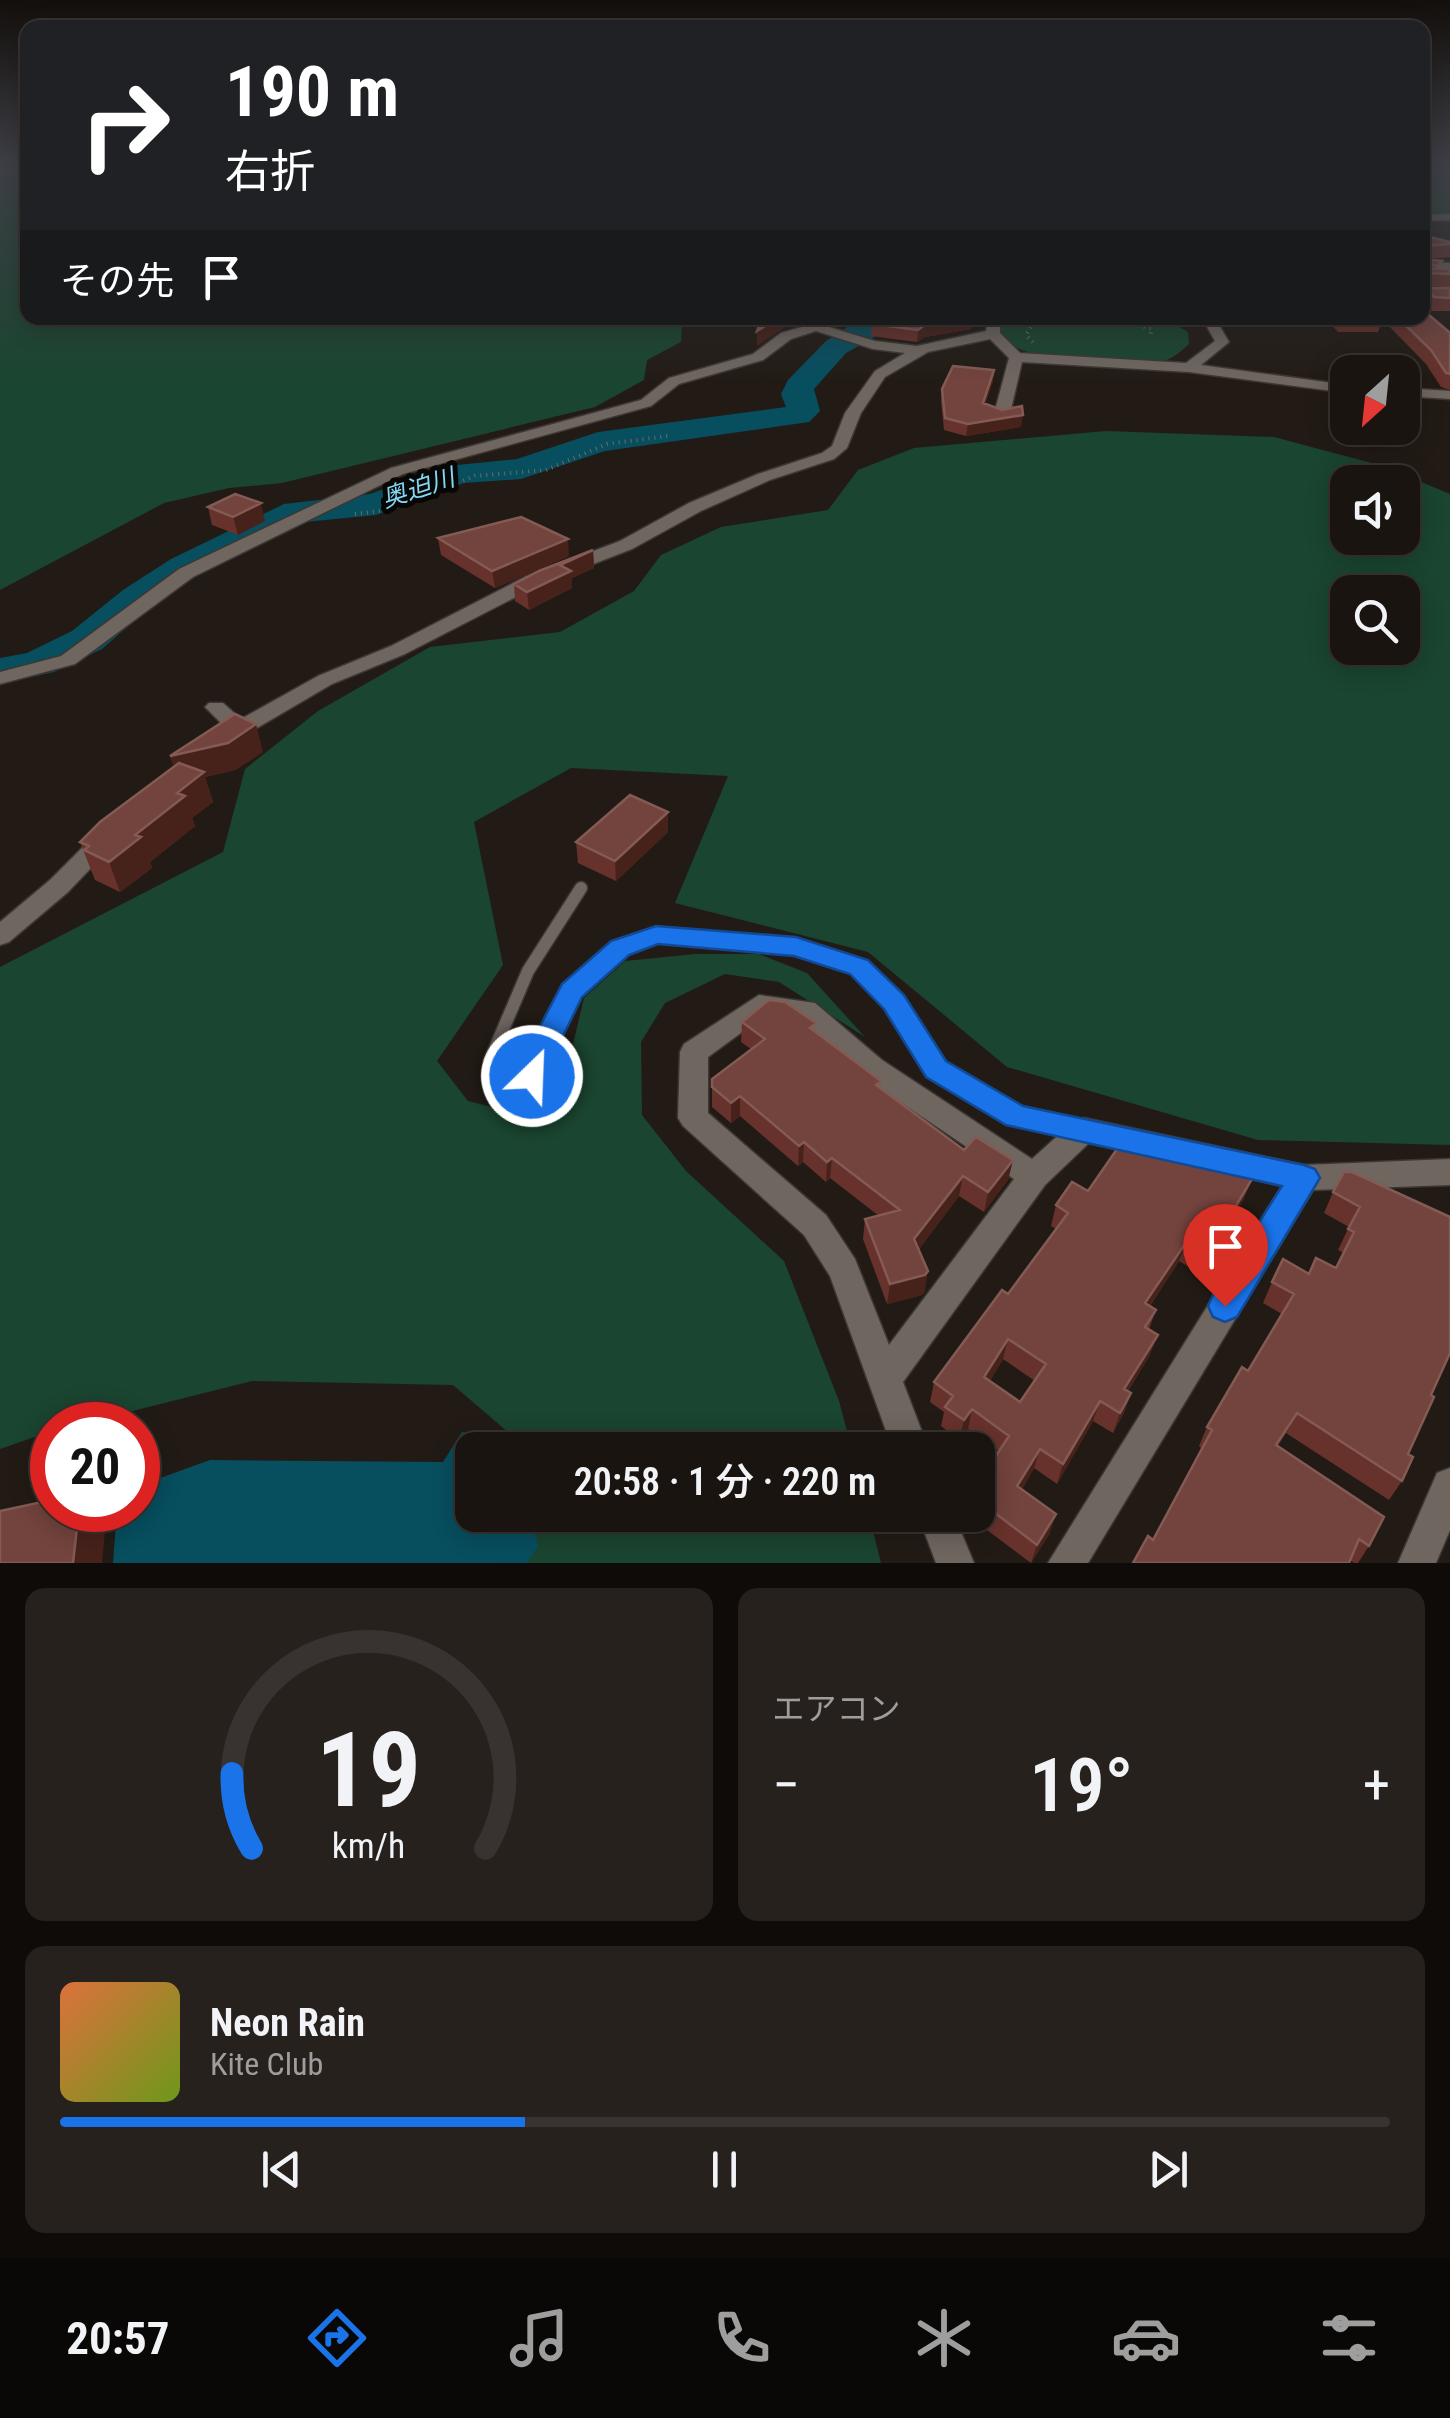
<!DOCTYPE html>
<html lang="ja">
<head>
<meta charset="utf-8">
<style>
  :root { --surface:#1a1410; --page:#27211e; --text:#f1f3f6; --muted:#9f9e9f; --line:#383330; --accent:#1a73e8 }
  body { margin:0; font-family:"Roboto Condensed","Noto Sans JP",sans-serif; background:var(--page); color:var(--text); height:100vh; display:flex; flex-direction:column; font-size:38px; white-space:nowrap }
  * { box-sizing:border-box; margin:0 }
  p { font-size:32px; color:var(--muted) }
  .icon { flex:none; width:55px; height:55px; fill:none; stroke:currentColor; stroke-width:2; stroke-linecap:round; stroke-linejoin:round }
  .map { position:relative; height:1563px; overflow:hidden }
  .panel { display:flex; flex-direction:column; gap:25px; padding:25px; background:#0e0b09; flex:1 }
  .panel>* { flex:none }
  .guide { position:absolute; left:20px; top:20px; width:1410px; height:305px; border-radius:20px; box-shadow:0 5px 25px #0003,0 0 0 2px var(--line); background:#202124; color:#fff; overflow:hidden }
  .needle { width:65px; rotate:207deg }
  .controls { position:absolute; left:1330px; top:355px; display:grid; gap:20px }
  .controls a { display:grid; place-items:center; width:90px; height:90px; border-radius:20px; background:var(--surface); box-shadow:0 5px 25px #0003,0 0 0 2px var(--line); font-size:50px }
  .speed { position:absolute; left:30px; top:1402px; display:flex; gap:20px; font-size:50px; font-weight:700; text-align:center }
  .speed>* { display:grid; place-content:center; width:130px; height:130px; border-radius:50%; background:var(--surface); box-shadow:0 5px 25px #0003,0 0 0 2px var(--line); line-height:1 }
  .speed .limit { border:15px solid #d22; background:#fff; color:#111 }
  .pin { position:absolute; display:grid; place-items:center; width:85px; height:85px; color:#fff; margin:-102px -42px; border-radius:50% 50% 50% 0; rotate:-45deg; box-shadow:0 0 10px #0007 }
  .pin .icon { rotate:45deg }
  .me { position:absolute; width:110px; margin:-55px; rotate:24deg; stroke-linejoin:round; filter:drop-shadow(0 0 8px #0008) }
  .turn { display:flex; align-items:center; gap:35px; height:210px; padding:0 40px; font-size:45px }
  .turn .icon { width:130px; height:130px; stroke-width:2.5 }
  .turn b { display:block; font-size:70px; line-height:85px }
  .then { display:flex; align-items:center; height:95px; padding:0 40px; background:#0003; gap:20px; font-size:38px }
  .big { font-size:75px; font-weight:600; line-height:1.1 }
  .panel .tile { flex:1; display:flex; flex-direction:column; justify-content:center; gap:15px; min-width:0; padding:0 35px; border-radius:20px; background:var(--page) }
  .panel .dial { align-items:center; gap:0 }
  .dial svg { height:260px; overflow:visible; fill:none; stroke:var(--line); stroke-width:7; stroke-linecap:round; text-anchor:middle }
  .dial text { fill:var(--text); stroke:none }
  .song { display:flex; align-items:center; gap:30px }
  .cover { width:120px; height:120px; border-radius:15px; background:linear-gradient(135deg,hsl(20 70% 55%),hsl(80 70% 35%)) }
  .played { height:10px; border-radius:5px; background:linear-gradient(90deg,var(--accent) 35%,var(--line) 35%) }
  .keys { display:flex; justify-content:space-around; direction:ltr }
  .heat { display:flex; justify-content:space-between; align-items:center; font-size:55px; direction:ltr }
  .panel .tiles { flex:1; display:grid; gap:25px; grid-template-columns:1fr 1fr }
  .tile:last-child { grid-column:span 2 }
  .trip { position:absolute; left:455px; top:1432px; width:540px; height:100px; border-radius:20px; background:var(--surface); box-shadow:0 5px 25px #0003,0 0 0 2px var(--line); font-weight:600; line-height:100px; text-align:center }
  .tab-bar { display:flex; height:160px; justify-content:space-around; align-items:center; background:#0a0806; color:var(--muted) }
  .tab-bar .icon { width:70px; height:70px }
  .tab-bar .active { color:var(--accent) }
  .tab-bar b { font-size:45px; color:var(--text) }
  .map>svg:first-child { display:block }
  .green { fill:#1a4530; fill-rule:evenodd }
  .water { fill:#074e5f }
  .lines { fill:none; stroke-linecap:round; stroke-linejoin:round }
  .river { fill:#074e5f; fill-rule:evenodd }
  .service-far1-casing { stroke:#3c3734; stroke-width:15 }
  .service-casing { stroke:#3c3734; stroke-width:19 }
  .minor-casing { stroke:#3c3734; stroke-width:3 }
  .path-far1 { stroke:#706a65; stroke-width:2.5; stroke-dasharray:1 4; stroke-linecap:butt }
  .path { stroke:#706a65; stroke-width:4; stroke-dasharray:1 5; stroke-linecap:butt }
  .service-far1 { stroke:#6f665f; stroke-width:12 }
  .service { stroke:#6f665f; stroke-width:16 }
  .minor { fill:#6f665f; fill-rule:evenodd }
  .wall { fill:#67322b; fill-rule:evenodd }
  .shaded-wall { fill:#47221b }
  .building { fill:#73433d; stroke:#835a54; stroke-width:2.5; fill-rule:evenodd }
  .route { fill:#1a73e8; stroke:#114b97; stroke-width:2.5 }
  .labels { text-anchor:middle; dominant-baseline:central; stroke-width:10; stroke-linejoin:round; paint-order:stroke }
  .far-water-label { font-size:25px; font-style:italic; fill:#81d9f5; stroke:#090705 }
</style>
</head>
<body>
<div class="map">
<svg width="1450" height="1563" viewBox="0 0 1450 1563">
  <rect width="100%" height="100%" fill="#221b15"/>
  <!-- green -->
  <path class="green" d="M0,163h27l1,155h661l-7,6 -1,18 -34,18 -3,20 -49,27 -313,76 -53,5 -65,15 -164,87z
    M1423,163h27v58l-27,-1z
    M1002,318l165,2 21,12 1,12c-10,9 -20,18 -35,19 -38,5 -127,-1 -156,-26z
    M1106,431l168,6 109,29 67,28v651l-192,-5 -251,-73 -139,-115 -193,-49 53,-127 -157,-8 -97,54 29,143 -66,96 31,40 48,12 45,-18 23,-97 41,-37 70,-7h64l48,19 58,64 -86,-55 -54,-8 -60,29 -24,39 1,73 44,56 98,90 55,140 13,49h-333l-3,-11 -63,-54 -201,-4 -175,44h-25v6l-52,18v-482l223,-115 22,-83 73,-58 112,-64 130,-15 74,-41 27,-36 60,-28 107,-17 30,-40 56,-22zM1348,482h54v56h-54zM1348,592h54v56h-54z
    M532,1515h337l12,48h-354l10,-18z"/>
  <!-- water -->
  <path class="water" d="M462,1432l54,7 3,11h-47v65h59l7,31 -11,17h-414l4,-53h21v-24l72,-26 233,2z"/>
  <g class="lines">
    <!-- river -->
    <path class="river" d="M861,318h28l-6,14 -37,21 -32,36 6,22 -11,11 -204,29 -84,28 -57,4 -88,32 -71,7 -106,53 -48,31 -49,43 -48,23 -54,12v-26l27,-5 45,-22 51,-41 48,-31 113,-55 86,-10 77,-28 70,-7 81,-27 188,-25 -5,-13 7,-14 38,-39z"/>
    <defs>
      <path id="service-far1" d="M581,888l-53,83 -38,89c15,21 35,19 55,5l5,-31 21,-43 49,-43 36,-13 140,11 63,21 35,35 42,67 80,48 32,6"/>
      <path id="service" d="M1034,1121l45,8"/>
      <path id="minor" d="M1450,214v6l-28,1v-6z
        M1422,262l28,1v8l-28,-1z
        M988,318h12v15l20,20 166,10 29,-22 -13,-23h13l14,24 -28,23 147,20v8l-159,-21 -167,-10 -12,52 -8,5 -8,-5 15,-56 -19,-19 -62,13 -43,25 -24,36 -14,35 -13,11 -64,21 -69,31 -69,38 -93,36 -134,69 -73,30 -97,57h-16l-3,-5 10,-8 -21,-21 4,-4h14l18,16 77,-43 73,-30 134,-69 95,-36 69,-38 69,-29 64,-21 10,-7 13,-33 30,-42 30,-18 -32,-4 -57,-18 -25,8 -28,21 -84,24 -28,22 -248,68 -210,103 -118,87 -75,20v-12l61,-16 118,-87 212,-101 250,-68 28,-22 84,-24 28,-21 35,-10 59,18 42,5 69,-15z
        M1402,388l48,3v8l-48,-3z
        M107,829l12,8 -4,6 -47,49 -59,50 -9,3v-23l50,-42 49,-49z
        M759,995l56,8 67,57 150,99 42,-38 10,-3 220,47 146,-6v26l-137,5 -225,373h-40l234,-377 -193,-43 -44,42 -142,197 26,68h-36l-63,-174 -26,-41 -121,-109 -5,-8 2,-66 4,-8zM764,1016l34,3 64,57 152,103 -125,166 -34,-86 -29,-44 -118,-102v-56z
        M1450,1468v62l-14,33h-38l39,-90z
        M918,1515h36l20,48h-38z"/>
    </defs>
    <!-- service-far1 casing -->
    <use href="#service-far1" class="service-far1-casing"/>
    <!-- service casing -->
    <use href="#service" class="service-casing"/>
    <!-- minor casing -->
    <use href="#minor" class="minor-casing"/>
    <!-- path-far1 -->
    <path class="path-far1" d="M1109,318l5,1
      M1038,319l7,-1"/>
    <!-- path -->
    <path class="path" d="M1109,318l43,11 -2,7
      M1033,342l-7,-7 9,-15 10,-2
      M355,514l33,-4 87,-34 71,-6 61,-26 61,-8"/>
    <!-- service-far1 -->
    <use href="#service-far1" class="service-far1"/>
    <!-- service -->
    <use href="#service" class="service"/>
    <!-- minor -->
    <use href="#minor" class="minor"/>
  </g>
  <!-- wall -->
  <path class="wall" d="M1422,235l28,7v15l-26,2 16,10h9l1,-2v20l-28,-1z
    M1426,288h24v23h-20l-8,-9z
    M973,318l-2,11 -46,8 -8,5 -46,-6 1,-12z
    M1218,318h43l-2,9h-35z
    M1325,318h50l6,6 -3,8h-40z
    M1381,318h41l28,15v57l-9,-3 -15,-23z
    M993,381l-8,23 36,23 -55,9 -22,-6 -3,-29 1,-12z
    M208,507l57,14 -27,14 -26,-10z
    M438,538l131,18 -74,32 -54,-33z
    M593,550l1,18 -22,10v10l-43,22 -14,-9 -1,-17z
    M263,752l-28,18 -30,7 8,25 -21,16 3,8 -45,36 2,6 -32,24 -25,-12 -15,-38 94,-75 -4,-11z
    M668,832l-52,49 -38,-18 -2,-21z
    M742,1022l74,10 64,56 84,62 49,10 -5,20 -24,32 -25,-16 -40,53 6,42 -3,4 -35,9 -24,-65 2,-20 14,-3 -49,-38 -4,4 -23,-20 -5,4 -58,-50 -9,7 -19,-16v-28l39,-30 -10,-7z
    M1352,1172l79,223 -23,59 -6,27 -13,19 -103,-67 -8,13 91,100 -11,17h-4l-4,-3 -197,-20 49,-91 -3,-3 8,-19 41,-56 34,-57 -19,-11 9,-21 64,-14 8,-15 -6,-3 11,-23 -25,-14 9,-21z
    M1088,1191l156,8 -11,19v25l-14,23 -22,-13 -8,14 -10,-6 -29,45 6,4 -7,19 1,26 -22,36 3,2 -7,20 -11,20 -20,-12 -36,63 -23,-16 -12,21 28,44 -19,30 -64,-48h11v-32l21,-32 -31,-22 -9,11 -18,-14 3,-14 -14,-10 4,-20 74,-88 48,-65 -5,-3 5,-21zM1003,1359l32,22 -15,21 -30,-21z"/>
  <!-- shaded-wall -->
  <path class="shaded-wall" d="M778,318h21l-42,28v-15z
    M973,318l-2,11 -46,8 -8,5 1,-12 8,-6z
    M994,370l-1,11 -11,34 1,-12z
    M1023,415l-2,12 -55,9 2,-12z
    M261,503l4,18 -27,14 -5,-18z
    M568,539l1,17 -74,32 -3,-17z
    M593,550l1,18 -22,10v10l-43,22 -2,-18 33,-27z
    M256,724l7,28 -28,18 -30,7 8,25 -21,16 3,8 -45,36 2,6 -32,24 -11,-30 68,-69 2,-10 -9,-27z
    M668,812v20l-52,49 -1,-20z
    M740,1096v20l-9,7v-20z
    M804,1142l-1,20 -5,4 1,-20z
    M832,1158l-2,20 -4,4 1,-20z
    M1013,1160l-5,20 -24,32 4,-20z
    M963,1176l-4,20 -47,63 2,-20z
    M1252,1179l-8,20 -22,37 8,-20z
    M1241,1222l-8,21 -14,23 8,-21z
    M1205,1232l-8,21 -8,14 7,-21z
    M1187,1241l-8,20 -41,62 7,-20z
    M928,1271l-3,20 -3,4 -35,9 3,-20z
    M1158,1335l-8,20 -34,54 8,-20z
    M1008,1339l-5,20 -23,38 4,-20z
    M1131,1393l-7,20 -11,20 7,-20z
    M1100,1401l-7,20 -36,63 6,-20z
    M972,1409l-4,20 -9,11 5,-20z
    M1297,1413l-11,20 -20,31 10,-19z
    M1040,1449l-6,19 -22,37 5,-19z
    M79,1510h20l7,11 -4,42h-29z
    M1056,1514l-6,19 -19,30 6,-18z"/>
  <!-- building -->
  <path class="building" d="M1422,235l28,7v2l-26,2v13l18,2 -5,5 -15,-4z
    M1422,268l28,1v5l-24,-1 -4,10z
    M1426,288h24v10l-16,-1z
    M1422,309l28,24v41l-4,-1 -15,-23 -33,-32h24z
    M762,318h16l-21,13z
    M875,318h93l-42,6 -8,6 -46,-6z
    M1334,318h41l6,6h-41z
    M953,366l41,4 -11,33 19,7 20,-4 1,9 -55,9 -23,-6 -3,-29z
    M235,494l26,9 -28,14 -25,-10z
    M521,517l47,22 -76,32 -54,-33z
    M593,550l-33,15 11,6 -44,21 -13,-8 25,-13z
    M235,714l21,10 -28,19 -58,13z
    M179,763l25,9 -27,21 8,3 -50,39 6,2 -32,25 -25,-12 5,-4 -9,-4 20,-20z
    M630,795l38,17 -53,49 -39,-19z
    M769,1000l16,2 31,21 -6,5 71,53 -5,4 88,65 12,-13 37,23 -25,32 -25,-16 -49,63 14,32 -3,4 -35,9 -25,-65 35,-9 -68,-52 -5,4 -23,-20 -5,4 -59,-50 -9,7 -19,-16v-8l53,-40 -23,-17z
    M1128,1133l62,32 10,-16 52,30 -22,37 11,6 -14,23 -22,-13 -9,14 -9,-5 -42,62 11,7 -11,17 13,8 -34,54 7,4 -11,20 -20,-12 -37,63 -23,-15 -23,37 39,28 -19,31 -59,-45v-17l31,-47 -37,-27 -8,11 -19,-13 8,-11 -19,-14 68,-92 6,4 60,-81 -12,-8 16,-23 16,9zM1008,1339l38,25 -26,38 -36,-25z
    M1344,1172h8l98,45v136l-19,42 3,2 -26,57 5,3 -11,24 -105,-68 -21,32 108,72 -15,29 -10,-7 -10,24h-216l15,-27 5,4 59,-110 -5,-3 35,-60 6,4 46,-77 -22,-12 11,-23 26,15 7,-16 20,10 18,-36 -6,-3 12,-22 -27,-15z
    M48,1490h4v20h27l-6,53h-73v-52l47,-10z"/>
  <!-- sky -->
  <linearGradient id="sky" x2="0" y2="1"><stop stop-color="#130f0c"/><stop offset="0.43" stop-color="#3e3f46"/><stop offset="1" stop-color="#3e3f46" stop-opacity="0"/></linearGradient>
  <rect width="1450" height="381" fill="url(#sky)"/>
  <!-- route -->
  <path class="route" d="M656,926l140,11 72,23 36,35 42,66 77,45 281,59 11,4 5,9 -83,139 -12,5 -12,-5 -5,-11 5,-11 69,-109 -276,-61 -80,-48 -42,-68 -34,-35 -56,-18 -136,-12 -29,11 -47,42 -18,37 -9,39 -23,14 -11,-3 -4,-8 14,-16 5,-26 26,-50 49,-43z"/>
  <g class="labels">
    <!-- far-water labels -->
    <g class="far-water-label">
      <text transform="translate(418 488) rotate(-18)">奥迫川</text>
    </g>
  </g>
</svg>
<div class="controls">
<a><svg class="needle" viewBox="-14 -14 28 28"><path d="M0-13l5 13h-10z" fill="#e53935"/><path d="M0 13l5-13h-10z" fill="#9f9e9f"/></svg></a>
<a><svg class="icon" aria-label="sound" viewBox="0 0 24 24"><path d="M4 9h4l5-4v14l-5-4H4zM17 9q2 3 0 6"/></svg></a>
<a><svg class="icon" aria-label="search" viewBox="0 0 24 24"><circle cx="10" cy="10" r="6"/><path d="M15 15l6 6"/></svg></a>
</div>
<div class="speed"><div class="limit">20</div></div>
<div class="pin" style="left:1225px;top:1306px;background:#d93025"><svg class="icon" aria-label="arrive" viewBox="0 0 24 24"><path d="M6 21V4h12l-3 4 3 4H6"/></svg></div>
<svg class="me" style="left:532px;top:1076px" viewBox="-20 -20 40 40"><circle r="17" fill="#1a73e8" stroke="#fff" stroke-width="3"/><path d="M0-11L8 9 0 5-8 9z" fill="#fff"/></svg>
<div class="trip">20:58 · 1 分 · 220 m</div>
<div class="guide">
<div class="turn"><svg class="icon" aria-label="right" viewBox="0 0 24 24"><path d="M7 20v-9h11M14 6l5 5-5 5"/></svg><div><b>190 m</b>右折</div></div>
<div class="then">その先<svg class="icon" aria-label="arrive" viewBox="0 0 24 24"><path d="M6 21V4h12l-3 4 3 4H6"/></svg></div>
</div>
</div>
<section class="panel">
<div class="tiles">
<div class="tile dial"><svg viewBox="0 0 100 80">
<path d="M14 69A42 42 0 1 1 86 69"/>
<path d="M14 69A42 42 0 0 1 8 46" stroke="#1a73e8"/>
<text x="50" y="56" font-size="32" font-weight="700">19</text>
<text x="50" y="72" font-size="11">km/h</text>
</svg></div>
<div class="tile"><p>エアコン</p>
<div class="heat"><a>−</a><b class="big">19°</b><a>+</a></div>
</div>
<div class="tile">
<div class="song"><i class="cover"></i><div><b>Neon Rain</b><p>Kite Club</p></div></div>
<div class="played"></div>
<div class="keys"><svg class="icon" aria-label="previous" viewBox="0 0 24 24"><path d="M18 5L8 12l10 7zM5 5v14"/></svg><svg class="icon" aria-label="pause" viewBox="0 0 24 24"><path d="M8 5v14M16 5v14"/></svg><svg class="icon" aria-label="next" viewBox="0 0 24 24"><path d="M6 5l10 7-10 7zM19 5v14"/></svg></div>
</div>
</div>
</section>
<nav class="tab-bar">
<b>20:57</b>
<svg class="icon active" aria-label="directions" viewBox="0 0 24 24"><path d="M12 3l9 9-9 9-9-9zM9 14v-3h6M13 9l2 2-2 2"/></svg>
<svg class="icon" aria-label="music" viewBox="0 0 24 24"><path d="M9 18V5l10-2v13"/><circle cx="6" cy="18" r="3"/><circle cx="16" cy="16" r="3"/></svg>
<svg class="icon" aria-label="phone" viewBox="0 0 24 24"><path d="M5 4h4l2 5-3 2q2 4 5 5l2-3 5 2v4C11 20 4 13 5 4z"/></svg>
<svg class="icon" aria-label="climate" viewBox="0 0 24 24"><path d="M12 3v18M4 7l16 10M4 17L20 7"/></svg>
<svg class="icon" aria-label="car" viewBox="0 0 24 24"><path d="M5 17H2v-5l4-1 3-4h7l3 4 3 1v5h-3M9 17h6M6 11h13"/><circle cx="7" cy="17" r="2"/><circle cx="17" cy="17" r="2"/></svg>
<svg class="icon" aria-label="filters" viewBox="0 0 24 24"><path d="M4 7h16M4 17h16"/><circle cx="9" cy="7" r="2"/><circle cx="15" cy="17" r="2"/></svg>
</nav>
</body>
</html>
